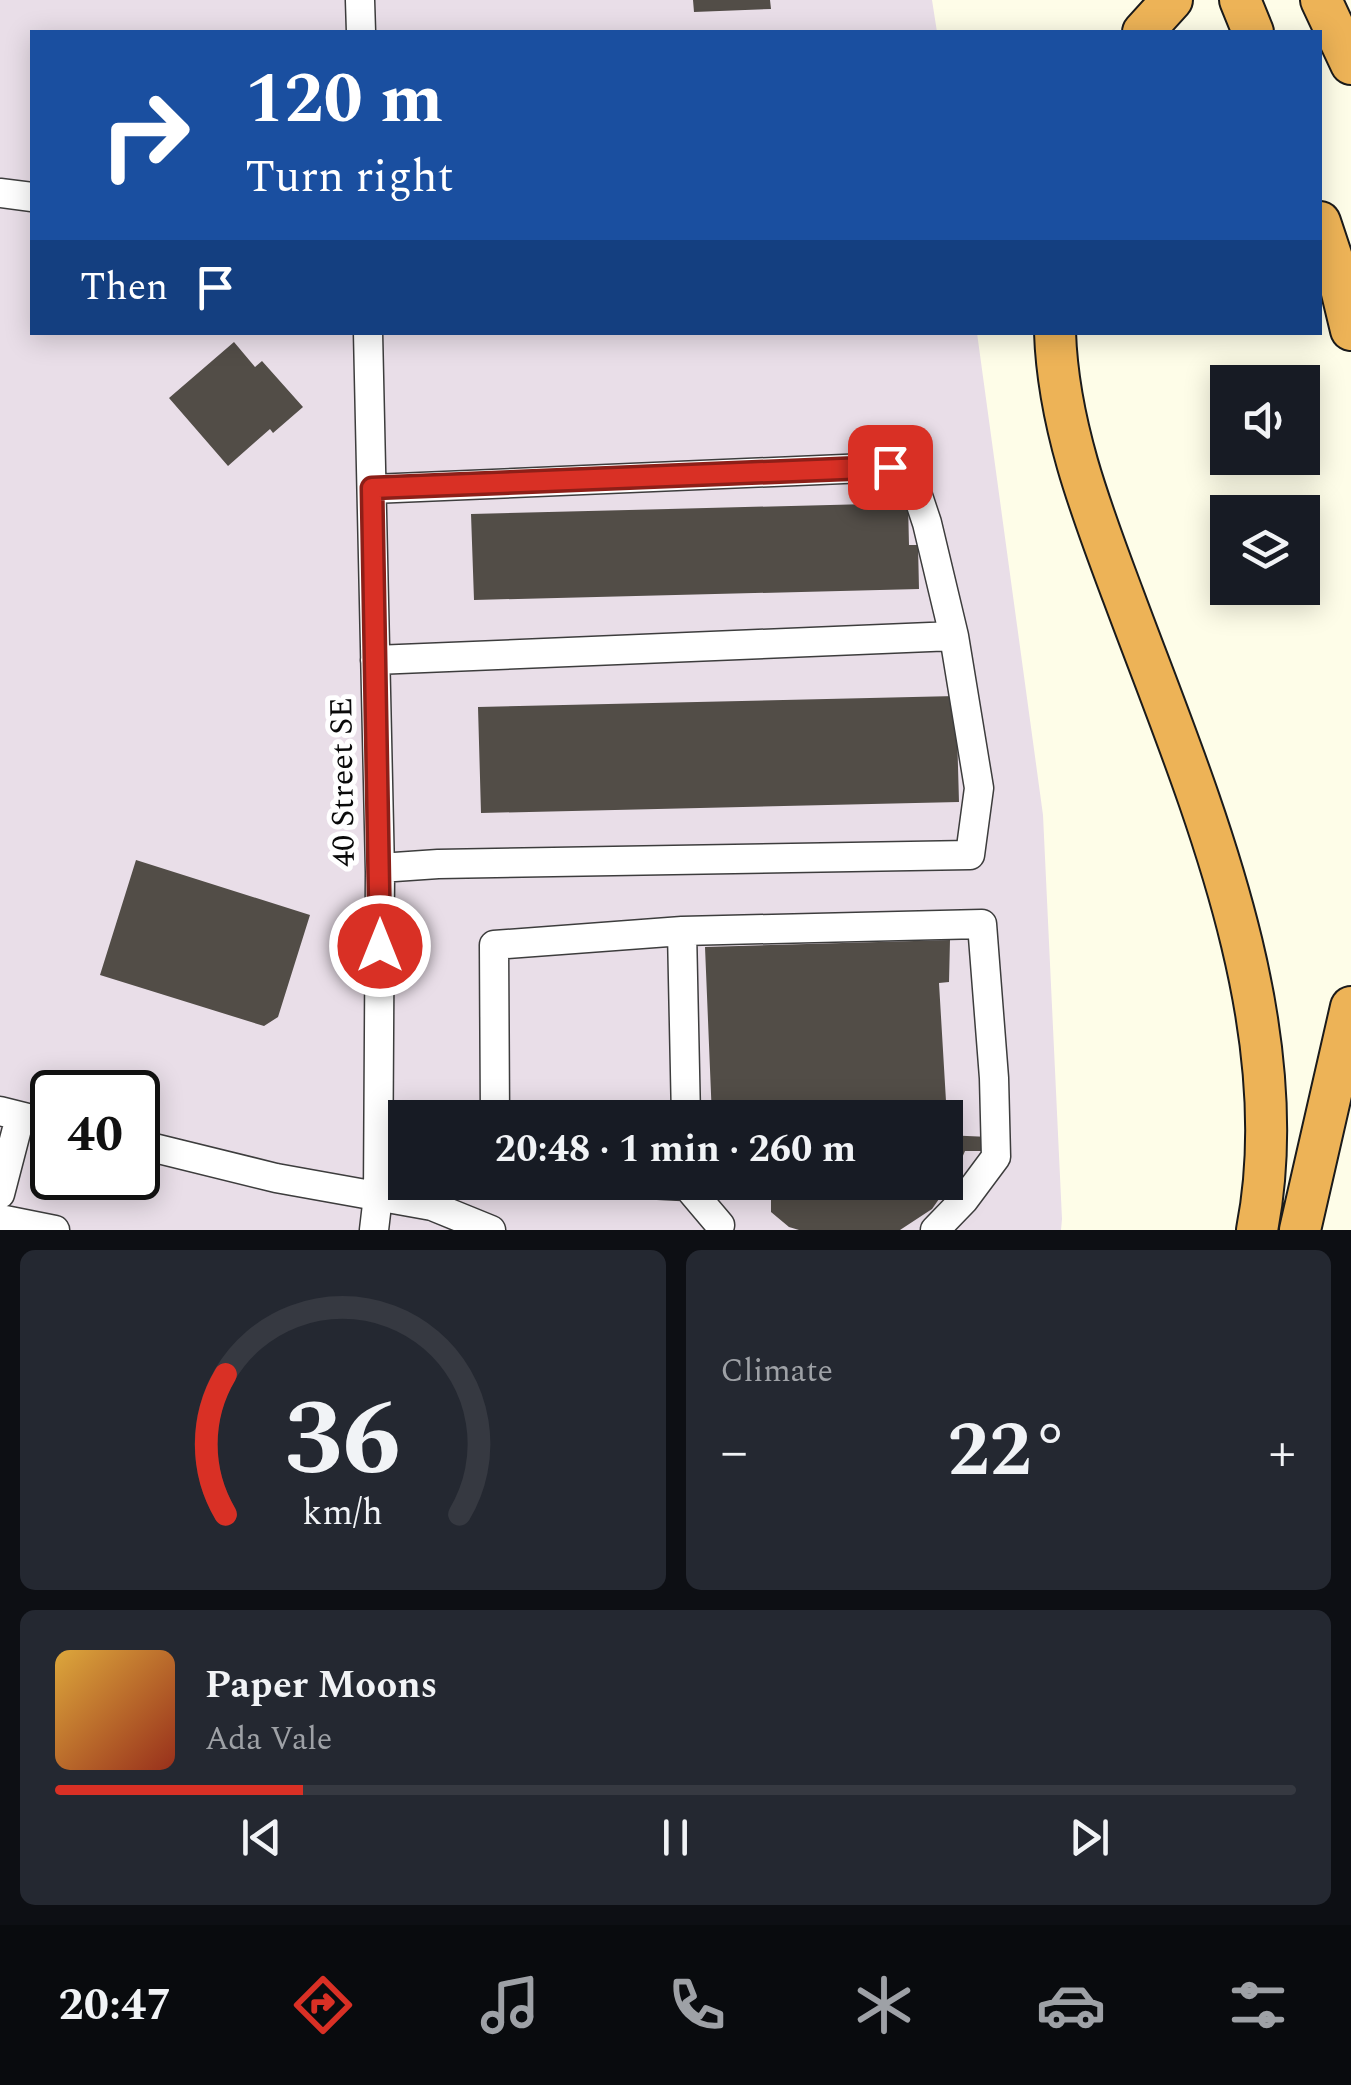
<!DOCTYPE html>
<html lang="en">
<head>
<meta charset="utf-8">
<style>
  :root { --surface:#171b24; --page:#242831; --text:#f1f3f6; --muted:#9ea1a6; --line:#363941; --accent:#d93025 }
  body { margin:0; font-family:Spectral,serif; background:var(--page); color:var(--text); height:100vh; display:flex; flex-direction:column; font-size:38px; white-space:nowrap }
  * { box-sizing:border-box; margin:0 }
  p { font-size:32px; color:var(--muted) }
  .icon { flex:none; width:55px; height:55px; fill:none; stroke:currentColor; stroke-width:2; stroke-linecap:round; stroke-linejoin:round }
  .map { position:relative; height:1230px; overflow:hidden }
  .drawer { display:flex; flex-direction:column; gap:20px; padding:20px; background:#0d0f14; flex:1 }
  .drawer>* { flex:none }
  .hud { position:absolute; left:30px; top:30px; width:1292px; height:305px; border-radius:0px; box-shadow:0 5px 25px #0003; background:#1a4fa0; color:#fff; overflow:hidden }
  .controls { position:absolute; left:1210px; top:365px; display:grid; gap:20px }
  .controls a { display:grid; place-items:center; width:110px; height:110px; border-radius:0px; background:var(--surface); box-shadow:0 5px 25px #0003; font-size:50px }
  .speed { position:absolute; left:30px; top:1070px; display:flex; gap:20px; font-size:50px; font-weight:700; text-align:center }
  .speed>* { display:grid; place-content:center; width:130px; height:130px; border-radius:50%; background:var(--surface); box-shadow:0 5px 25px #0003; line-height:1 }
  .speed .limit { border:5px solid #111; border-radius:15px; background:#fff; color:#111 }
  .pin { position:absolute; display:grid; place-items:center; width:85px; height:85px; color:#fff; margin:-42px; border-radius:20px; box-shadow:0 5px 15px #0006 }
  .me { position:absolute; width:110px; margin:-55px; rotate:0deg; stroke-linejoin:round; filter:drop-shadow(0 0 8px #0008) }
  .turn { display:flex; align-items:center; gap:35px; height:210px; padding:0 50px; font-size:45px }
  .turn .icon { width:130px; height:130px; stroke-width:2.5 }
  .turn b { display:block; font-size:70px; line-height:85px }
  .then { display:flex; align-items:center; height:95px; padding:0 50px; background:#0003; gap:20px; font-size:38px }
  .big { font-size:75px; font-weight:700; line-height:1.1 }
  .drawer .card { flex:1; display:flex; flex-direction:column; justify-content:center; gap:15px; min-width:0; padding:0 35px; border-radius:15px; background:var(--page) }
  .drawer .dial { align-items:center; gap:0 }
  .dial svg { height:260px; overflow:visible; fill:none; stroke:var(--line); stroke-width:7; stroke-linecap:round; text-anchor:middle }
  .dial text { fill:var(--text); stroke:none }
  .song { display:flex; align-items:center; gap:30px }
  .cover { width:120px; height:120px; border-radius:15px; background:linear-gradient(135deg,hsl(40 70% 55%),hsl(10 70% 35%)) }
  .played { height:10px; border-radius:5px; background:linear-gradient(90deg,var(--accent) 20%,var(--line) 20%) }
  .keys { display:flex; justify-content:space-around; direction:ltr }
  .heat { display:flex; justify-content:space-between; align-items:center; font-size:55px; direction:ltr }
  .drawer .tiles { flex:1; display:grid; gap:20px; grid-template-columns:1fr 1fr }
  .card:last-child { grid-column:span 2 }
  .trip { position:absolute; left:388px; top:1100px; width:575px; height:100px; border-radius:0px; background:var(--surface); box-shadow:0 5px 25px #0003; font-weight:700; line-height:100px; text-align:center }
  .tabs { display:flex; height:160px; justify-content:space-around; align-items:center; background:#090b0e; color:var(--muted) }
  .tabs .icon { width:70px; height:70px }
  .tabs .active { color:var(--accent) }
  .tabs b { font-size:45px; color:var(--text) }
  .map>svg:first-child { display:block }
  .industrial { fill:#e9dee8; fill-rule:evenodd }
  .building { fill:#524d47 }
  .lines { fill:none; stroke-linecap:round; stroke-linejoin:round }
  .minor-casing { stroke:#3d3d3d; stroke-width:31 }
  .highway-casing { stroke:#1b1b1b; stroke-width:44 }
  .minor { stroke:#fff; stroke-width:28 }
  .highway { stroke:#edb357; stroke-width:40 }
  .route-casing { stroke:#8d1f18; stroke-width:25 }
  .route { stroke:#d93025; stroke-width:18 }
  .labels { text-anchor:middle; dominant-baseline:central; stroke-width:10; stroke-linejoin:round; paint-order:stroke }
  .street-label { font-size:32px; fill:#0a0a0a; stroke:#fff }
</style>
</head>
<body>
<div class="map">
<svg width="1351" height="1230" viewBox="0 0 1351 1230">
  <rect width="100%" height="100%" fill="#fefde8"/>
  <!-- industrial -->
  <path class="industrial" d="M0,0h932l5,32h-905v300l945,1 66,482 19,404 -1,11h-1061zM52,1092h86v86h-86zM405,1118h540v64h-540z"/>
  <!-- building -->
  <path class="building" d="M693,0h77l1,9 -77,3z
    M234,342l21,25 7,-6 41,46 -30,26 -3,-4 -42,37 -59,-68z
    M908,503l1,42h9l1,44 -445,11 -3,-86z
    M956,696l3,106 -478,11 -3,-106z
    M136,860l174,55 -32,102 -14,9 -164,-51z
    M950,940l-1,42 -10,1 8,135h-235l-7,-171z
    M945,1135l44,2v14h-24l-12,28 -21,30 -32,21h-101l-10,-3 -18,-15v-30h174z"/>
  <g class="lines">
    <defs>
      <path id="minor" d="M360,0l1,32
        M0,193l32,4
        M368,332l12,540 -2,324 -4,34
        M372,489l518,-22 21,8 16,48 27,113
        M375,660l579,-24 25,152 -9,67 -532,9 -58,4
        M682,931l4,187
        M0,1111l52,13
        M495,1118l-1,-173 188,-14 300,-7 12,154 2,79 -32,43 -29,30
        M138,1144l138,34 156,28 59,24
        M608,1182l79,4v-4
        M687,1186l33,39
        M0,1194l20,-77
        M0,1219l55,11"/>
      <path id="highway" d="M1240,0l13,32
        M1321,0l30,64
        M1143,32l29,-32
        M1320,222l18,54 13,54
        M1055,332c3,92 36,178 68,263 72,194 175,425 134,635
        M1300,1230l51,-223"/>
    </defs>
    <!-- minor casing -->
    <use href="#minor" class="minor-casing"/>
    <!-- highway casing -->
    <use href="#highway" class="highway-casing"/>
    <!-- minor -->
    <use href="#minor" class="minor"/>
    <!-- highway -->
    <use href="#highway" class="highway"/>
  </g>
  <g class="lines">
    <defs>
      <path id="route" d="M380,946l-8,-458 518,-21"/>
    </defs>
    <!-- route casing -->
    <use href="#route" class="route-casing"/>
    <!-- route -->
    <use href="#route" class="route"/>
  </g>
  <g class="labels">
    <!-- street labels -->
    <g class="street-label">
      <text transform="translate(343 782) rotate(-91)">40 Street SE</text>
    </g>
  </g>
</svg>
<div class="controls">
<a><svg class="icon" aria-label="sound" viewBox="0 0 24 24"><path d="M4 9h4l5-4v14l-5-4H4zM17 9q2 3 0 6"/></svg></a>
<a><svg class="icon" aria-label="layers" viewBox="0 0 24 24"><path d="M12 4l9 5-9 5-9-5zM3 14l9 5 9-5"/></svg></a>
</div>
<div class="speed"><div class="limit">40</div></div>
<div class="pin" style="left:890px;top:467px;background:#d93025"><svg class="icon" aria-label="arrive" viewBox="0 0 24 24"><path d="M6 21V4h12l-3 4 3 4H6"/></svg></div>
<svg class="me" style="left:380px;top:946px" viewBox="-20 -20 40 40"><circle r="17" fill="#d93025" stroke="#fff" stroke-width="3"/><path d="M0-11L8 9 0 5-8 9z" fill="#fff"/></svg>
<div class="trip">20:48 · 1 min · 260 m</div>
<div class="hud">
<div class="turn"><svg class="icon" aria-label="right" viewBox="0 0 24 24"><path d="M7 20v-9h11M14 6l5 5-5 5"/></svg><div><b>120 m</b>Turn right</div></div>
<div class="then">Then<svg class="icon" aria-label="arrive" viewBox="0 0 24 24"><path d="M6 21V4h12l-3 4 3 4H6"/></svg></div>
</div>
</div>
<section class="drawer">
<div class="tiles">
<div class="card dial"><svg viewBox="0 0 100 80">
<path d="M14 69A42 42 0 1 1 86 69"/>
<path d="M14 69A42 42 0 0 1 14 26" stroke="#d93025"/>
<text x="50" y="56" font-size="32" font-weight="700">36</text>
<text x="50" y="72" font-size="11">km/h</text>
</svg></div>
<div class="card"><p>Climate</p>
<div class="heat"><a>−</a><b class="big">22°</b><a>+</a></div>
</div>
<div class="card">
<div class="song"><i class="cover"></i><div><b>Paper Moons</b><p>Ada Vale</p></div></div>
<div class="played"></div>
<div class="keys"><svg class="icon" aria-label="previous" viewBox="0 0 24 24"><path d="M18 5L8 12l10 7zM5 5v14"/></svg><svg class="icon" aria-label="pause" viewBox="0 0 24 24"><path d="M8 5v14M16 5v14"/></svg><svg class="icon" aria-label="next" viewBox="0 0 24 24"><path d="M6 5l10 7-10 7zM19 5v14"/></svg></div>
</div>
</div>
</section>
<nav class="tabs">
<b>20:47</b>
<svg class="icon active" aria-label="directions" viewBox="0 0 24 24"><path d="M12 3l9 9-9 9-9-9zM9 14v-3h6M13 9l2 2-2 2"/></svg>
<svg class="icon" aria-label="music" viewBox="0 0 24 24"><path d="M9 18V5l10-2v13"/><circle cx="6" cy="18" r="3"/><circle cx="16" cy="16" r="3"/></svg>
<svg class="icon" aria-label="phone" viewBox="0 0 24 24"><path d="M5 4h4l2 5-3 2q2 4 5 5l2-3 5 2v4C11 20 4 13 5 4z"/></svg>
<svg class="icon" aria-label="climate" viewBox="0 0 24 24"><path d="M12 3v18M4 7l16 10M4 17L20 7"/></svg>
<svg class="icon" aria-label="car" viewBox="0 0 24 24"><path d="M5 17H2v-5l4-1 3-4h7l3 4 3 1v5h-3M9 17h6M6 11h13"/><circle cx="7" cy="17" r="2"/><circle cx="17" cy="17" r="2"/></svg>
<svg class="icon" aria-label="filters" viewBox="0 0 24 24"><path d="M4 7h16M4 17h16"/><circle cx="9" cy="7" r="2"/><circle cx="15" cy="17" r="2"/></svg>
</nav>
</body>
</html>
